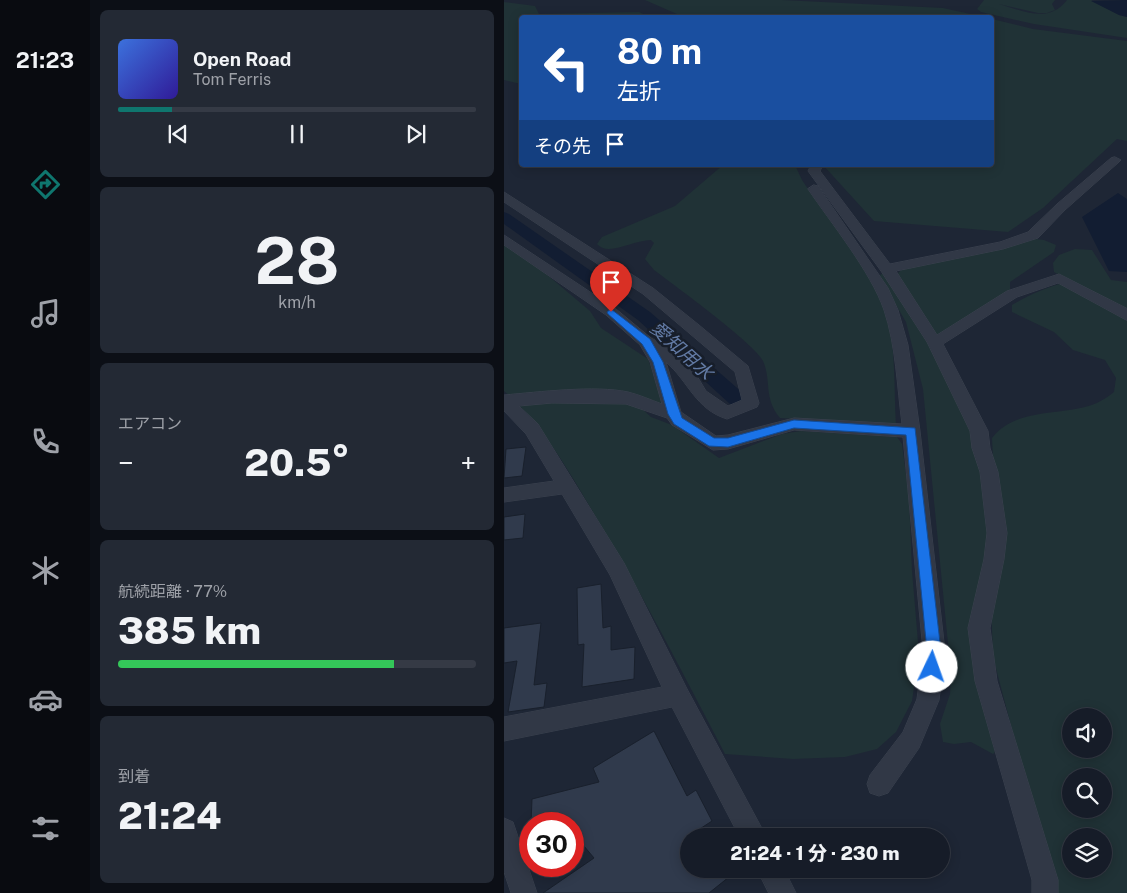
<!DOCTYPE html>
<html lang="ja">
<head>
<meta charset="utf-8">
<style>
  :root { --surface:#161c28; --page:#232934; --text:#f1f3f6; --muted:#9ea1a8; --line:#353a45; --accent:#0f766e }
  body { margin:0; font-family:"Public Sans","Noto Sans JP",sans-serif; background:var(--page); color:var(--text); height:100vh; display:flex; flex-direction:column; font-size:19px; white-space:nowrap }
  * { box-sizing:border-box; margin:0 }
  p { font-size:16px; color:var(--muted) }
  .icon { flex:none; width:28px; height:28px; fill:none; stroke:currentColor; stroke-width:2; stroke-linecap:round; stroke-linejoin:round }
  .map { position:relative; flex:1; overflow:hidden }
  .drawer { display:flex; flex-direction:column; gap:10px; padding:10px; background:#0c0f16; width:414px }
  .drawer>* { flex:none }
  .hud { position:absolute; left:15px; top:15px; width:475px; height:152px; border-radius:5px; box-shadow:0 2px 12px #0003,0 0 0 1px var(--line); background:#1a4fa0; color:#fff; overflow:hidden }
  .fabs { position:absolute; left:558px; top:708px; display:grid; gap:10px }
  .fabs a { display:grid; place-items:center; width:50px; height:50px; border-radius:50%; background:var(--surface); box-shadow:0 2px 12px #0003,0 0 0 1px var(--line); font-size:25px }
  .speed { position:absolute; left:15px; top:812px; display:flex; gap:10px; font-size:25px; font-weight:700; text-align:center }
  .speed>* { display:grid; place-content:center; width:65px; height:65px; border-radius:50%; background:var(--surface); box-shadow:0 2px 12px #0003,0 0 0 1px var(--line); line-height:1 }
  .speed .limit { border:8px solid #d22; background:#fff; color:#111 }
  .pin { position:absolute; display:grid; place-items:center; width:42px; height:42px; color:#fff; margin:-51px -21px; border-radius:50% 50% 50% 0; rotate:-45deg; box-shadow:0 0 5px #0007 }
  .pin .icon { rotate:45deg }
  .me { position:absolute; width:55px; margin:-28px; rotate:3deg; stroke-linejoin:round; filter:drop-shadow(0 0 4px #0008) }
  .turn { display:flex; align-items:center; gap:18px; height:105px; padding:0 15px; font-size:22px }
  .turn .icon { width:65px; height:65px; stroke-width:2.5 }
  .turn b { display:block; font-size:35px; line-height:42px }
  .then { display:flex; align-items:center; height:48px; padding:0 15px; background:#0003; gap:10px; font-size:19px }
  .big { font-size:38px; font-weight:800; line-height:1.1 }
  .drawer .widget { flex:1; display:flex; flex-direction:column; justify-content:center; gap:8px; min-width:0; padding:0 18px; border-radius:8px; background:var(--page) }
  .drawer .dial { align-items:center; gap:0 }
  .dial b { font-size:65px; line-height:1 }
  .song { display:flex; align-items:center; gap:15px }
  .cover { width:60px; height:60px; border-radius:8px; background:linear-gradient(135deg,hsl(220 70% 55%),hsl(250 70% 35%)) }
  .played { height:5px; border-radius:2px; background:linear-gradient(90deg,var(--accent) 15%,var(--line) 15%) }
  .keys { display:flex; justify-content:space-around; direction:ltr }
  .heat { display:flex; justify-content:space-between; align-items:center; font-size:28px; direction:ltr }
  .charge { height:8px; border-radius:4px; background:linear-gradient(90deg,#34c759 77%,var(--line) 0) }
  .trip { position:absolute; left:176px; top:828px; width:270px; height:50px; border-radius:25px; background:var(--surface); box-shadow:0 2px 12px #0003,0 0 0 1px var(--line); font-weight:800; line-height:50px; text-align:center }
  main { display:flex; flex:1; min-height:0 }
  .tabs { display:flex; flex-direction:column; width:90px; justify-content:space-around; align-items:center; background:#090b10; color:var(--muted) }
  .tabs .icon { width:35px; height:35px }
  .tabs .selected { color:var(--accent) }
  .tabs b { font-size:22px; color:var(--text) }
  .map>svg:first-child { display:block }
  .green { fill:#203236; fill-rule:evenodd }
  .water { fill:#121d32 }
  .lines { fill:none; stroke-linecap:round; stroke-linejoin:round }
  .canal { fill:#121d32; fill-rule:evenodd }
  .building { fill:#303a4c; stroke:#19202c }
  .street-casing { stroke:#3b424f; stroke-width:1 }
  .street { fill:#313846; fill-rule:evenodd }
  .route { fill:#1a73e8; stroke:#114b97 }
  .labels { text-anchor:middle; dominant-baseline:central; stroke-width:5; stroke-linejoin:round; paint-order:stroke }
  .water-label { font-size:19px; font-style:italic; fill:#627aa4; stroke:#171e2a }
</style>
</head>
<body>
<main>
<nav class="tabs">
<b>21:23</b>
<svg class="icon selected" aria-label="directions" viewBox="0 0 24 24"><path d="M12 3l9 9-9 9-9-9zM9 14v-3h6M13 9l2 2-2 2"/></svg>
<svg class="icon" aria-label="music" viewBox="0 0 24 24"><path d="M9 18V5l10-2v13"/><circle cx="6" cy="18" r="3"/><circle cx="16" cy="16" r="3"/></svg>
<svg class="icon" aria-label="phone" viewBox="0 0 24 24"><path d="M5 4h4l2 5-3 2q2 4 5 5l2-3 5 2v4C11 20 4 13 5 4z"/></svg>
<svg class="icon" aria-label="climate" viewBox="0 0 24 24"><path d="M12 3v18M4 7l16 10M4 17L20 7"/></svg>
<svg class="icon" aria-label="car" viewBox="0 0 24 24"><path d="M5 17H2v-5l4-1 3-4h7l3 4 3 1v5h-3M9 17h6M6 11h13"/><circle cx="7" cy="17" r="2"/><circle cx="17" cy="17" r="2"/></svg>
<svg class="icon" aria-label="filters" viewBox="0 0 24 24"><path d="M4 7h16M4 17h16"/><circle cx="9" cy="7" r="2"/><circle cx="15" cy="17" r="2"/></svg>
</nav>
<section class="drawer">
<div class="widget">
<div class="song"><i class="cover"></i><div><b>Open Road</b><p>Tom Ferris</p></div></div>
<div class="played"></div>
<div class="keys"><svg class="icon" aria-label="previous" viewBox="0 0 24 24"><path d="M18 5L8 12l10 7zM5 5v14"/></svg><svg class="icon" aria-label="pause" viewBox="0 0 24 24"><path d="M8 5v14M16 5v14"/></svg><svg class="icon" aria-label="next" viewBox="0 0 24 24"><path d="M6 5l10 7-10 7zM19 5v14"/></svg></div>
</div>
<div class="widget dial"><b>28</b><p>km/h</p></div>
<div class="widget"><p>エアコン</p>
<div class="heat"><a>−</a><b class="big">20.5°</b><a>+</a></div>
</div>
<div class="widget"><p>航続距離 · 77%</p><b class="big">385 km</b><div class="charge"></div></div>
<div class="widget"><p>到着</p><b class="big">21:24</b></div>
</section>
<div class="map">
<svg width="624" height="893" viewBox="0 0 624 893">
  <rect width="100%" height="100%" fill="#1e2635"/>
  <!-- green -->
  <path class="green" d="M141,0h137l161,8 41,9 -298,1z
    M480,0h71l-3,4 3,6 -8,3h-9l-39,-9c24,7 50,20 68,-4h24l28,15 8,2v21l-93,-14 -53,-12 -4,-3z
    M0,2l31,4 4,8 100,-2 11,5 -128,1 -1,66 -17,-4z
    M488,19l41,10 94,12v100l-10,-2 -74,69 -35,24 -134,-11 -51,-56h169z
    M219,165h72l7,15c26,39 69,90 84,133 10,30 8,79 10,111l-116,-6c-17,-21 -8,-36 -17,-57 -8,-17 -89,-76 -109,-91l-9,-11 9,-16 -3,-3c-18,0 -43,17 -54,4l5,-7 73,-31z
    M531,239l9,1 12,5 -2,7 -44,30v8l-72,45 -7,-3 -35,-57 7,-7z
    M0,244l41,29 45,38 11,17 47,31 17,49 -17,-7 -137,-4 -7,-6z
    M571,249l17,1 19,30 16,2v31l-73,-41 -1,-9 6,-8z
    M380,272l34,50 57,117 16,93 -17,136 21,84 -2,2 -22,-12 -17,2 -11,-2 -3,-18 10,-30 1,-20 -28,-285 -17,-67 -27,-46z
    M559,283l64,35v575h-72l-62,-236 -2,-55 3,-126 -2,-38c25,-32 73,-21 105,-35 6,-3 12,-7 17,-11l2,-14 -11,-18 -32,-10 -19,-18 -42,-20v-7c17,-10 33,-17 51,-22zM566,716h33v33h-33zM566,776h33v33h-33zM566,836h33v33h-33z
    M112,400l24,7 11,10 21,8 47,33 63,-24 19,-3 96,6 5,7 7,54 3,73 7,83 -7,47 -16,31 -19,17 -32,8 -52,2 -68,-5c-40,-77 -80,-155 -125,-230 -26,-44 -47,-83 -83,-121z"/>
  <!-- water -->
  <path class="water" d="M623,0v17l-8,-2 -28,-14z
    M614,193l9,6v73l-18,-1 -27,-54z"/>
  <g class="lines">
    <!-- canal -->
    <path class="canal" d="M0,212l5,2 141,98 94,82 3,5 -3,5 -7,2 -7,-2 -92,-84 -134,-96z"/>
  </g>
  <!-- building -->
  <path class="building" d="M22,447l-4,29 -18,2 2,-29z
    M21,514l-2,24 -19,2v-23z
    M97,584l2,44 8,-2v24l24,-3 -1,32 -52,8 2,-43 -6,1 -1,-57z
    M37,623l-7,62 13,-2 -3,24 -36,5 9,-51 -13,2v-35z
    M150,731l33,65 9,-6 16,31 -23,15v33h50l-30,24h-166l51,-35 -21,-25v-9h-42l1,-25 67,-17 -6,-14z"/>
  <g class="lines">
    <defs>
      <path id="street" d="M611,157l6,3 -2,2 -54,48 -27,28 -35,11 -107,22 41,64 70,-44 52,-17 69,35v12l-70,-38 -41,14 -74,47 45,87 2,17 8,24 9,61 -3,26 -14,69 7,53 61,199v13h-26v-13l-57,-199 -7,-53 16,-69 3,-26 -7,-61 -8,-24 -2,-17 -43,-89 -46,-71 -73,-100 3,-6h12l-3,6 70,93 110,-22 28,-10 29,-28 54,-46z
        M310,185l4,1 70,102 10,22 10,35 12,86 25,220 -6,49 -20,48 -31,45 -9,3 -9,-3 -3,-9 3,-9 33,-43 14,-33 6,-48 -20,-214 -109,-7 -66,19 -15,1 -41,-25 -5,-7 -41,-14 -74,-1 -33,3 19,18 86,139 62,124 80,149h-27l-67,-129 -168,34v-24l158,-30 -52,-112 -48,-81 -58,8v-14l50,-7 -28,-47 -22,-23v-16c35,-3 91,-10 124,-3 12,3 23,8 34,12l-12,-42 -10,-17 -34,-30 -102,-70v-10l112,74 35,29 19,10 21,18 15,25 22,15 14,-6 -7,-28 -92,-78 -139,-92v-10l149,96 46,37 49,41 11,37 -2,4 -30,12c-32,-10 -38,-37 -61,-57l15,50 35,24 12,-1 66,-17 108,6c-5,-38 -6,-78 -18,-114 -13,-38 -53,-87 -76,-121z
        M0,818l9,4 24,71h-26l-7,-21z
        M253,869h27l12,24h-27z"/>
    </defs>
    <!-- street casing -->
    <use href="#street" class="street-casing"/>
    <!-- street -->
    <use href="#street" class="street"/>
  </g>
  <!-- route -->
  <path class="route" d="M107,309l39,30 13,23 19,56 32,20h14l66,-18 121,8 26,223 -4,21 -5,2 -5,-2 -2,-5 2,-16 -21,-216 -112,-7 -66,19 -19,-1 -35,-22 -6,-10 -15,-52 -11,-18 -34,-30 -1,-2z"/>
  <g class="labels">
    <!-- water labels -->
    <g class="water-label">
      <text transform="translate(178 350) rotate(42)">愛知用水</text>
    </g>
  </g>
</svg>
<div class="fabs">
<a><svg class="icon" aria-label="sound" viewBox="0 0 24 24"><path d="M4 9h4l5-4v14l-5-4H4zM17 9q2 3 0 6"/></svg></a>
<a><svg class="icon" aria-label="search" viewBox="0 0 24 24"><circle cx="10" cy="10" r="6"/><path d="M15 15l6 6"/></svg></a>
<a><svg class="icon" aria-label="layers" viewBox="0 0 24 24"><path d="M12 4l9 5-9 5-9-5zM3 14l9 5 9-5"/></svg></a>
</div>
<div class="speed"><div class="limit">30</div></div>
<div class="pin" style="left:107px;top:312px;background:#d93025"><svg class="icon" aria-label="arrive" viewBox="0 0 24 24"><path d="M6 21V4h12l-3 4 3 4H6"/></svg></div>
<svg class="me" style="left:428px;top:667px" viewBox="-20 -20 40 40"><circle r="19" fill="#fff"/><path d="M0-13L10 11 0 6-10 11z" fill="#1a73e8"/></svg>
<div class="trip">21:24 · 1 分 · 230 m</div>
<div class="hud">
<div class="turn"><svg class="icon" aria-label="left" viewBox="0 0 24 24"><path d="M17 20v-9H6M10 6l-5 5 5 5"/></svg><div><b>80 m</b>左折</div></div>
<div class="then">その先<svg class="icon" aria-label="arrive" viewBox="0 0 24 24"><path d="M6 21V4h12l-3 4 3 4H6"/></svg></div>
</div>
</div>
</main>
</body>
</html>
